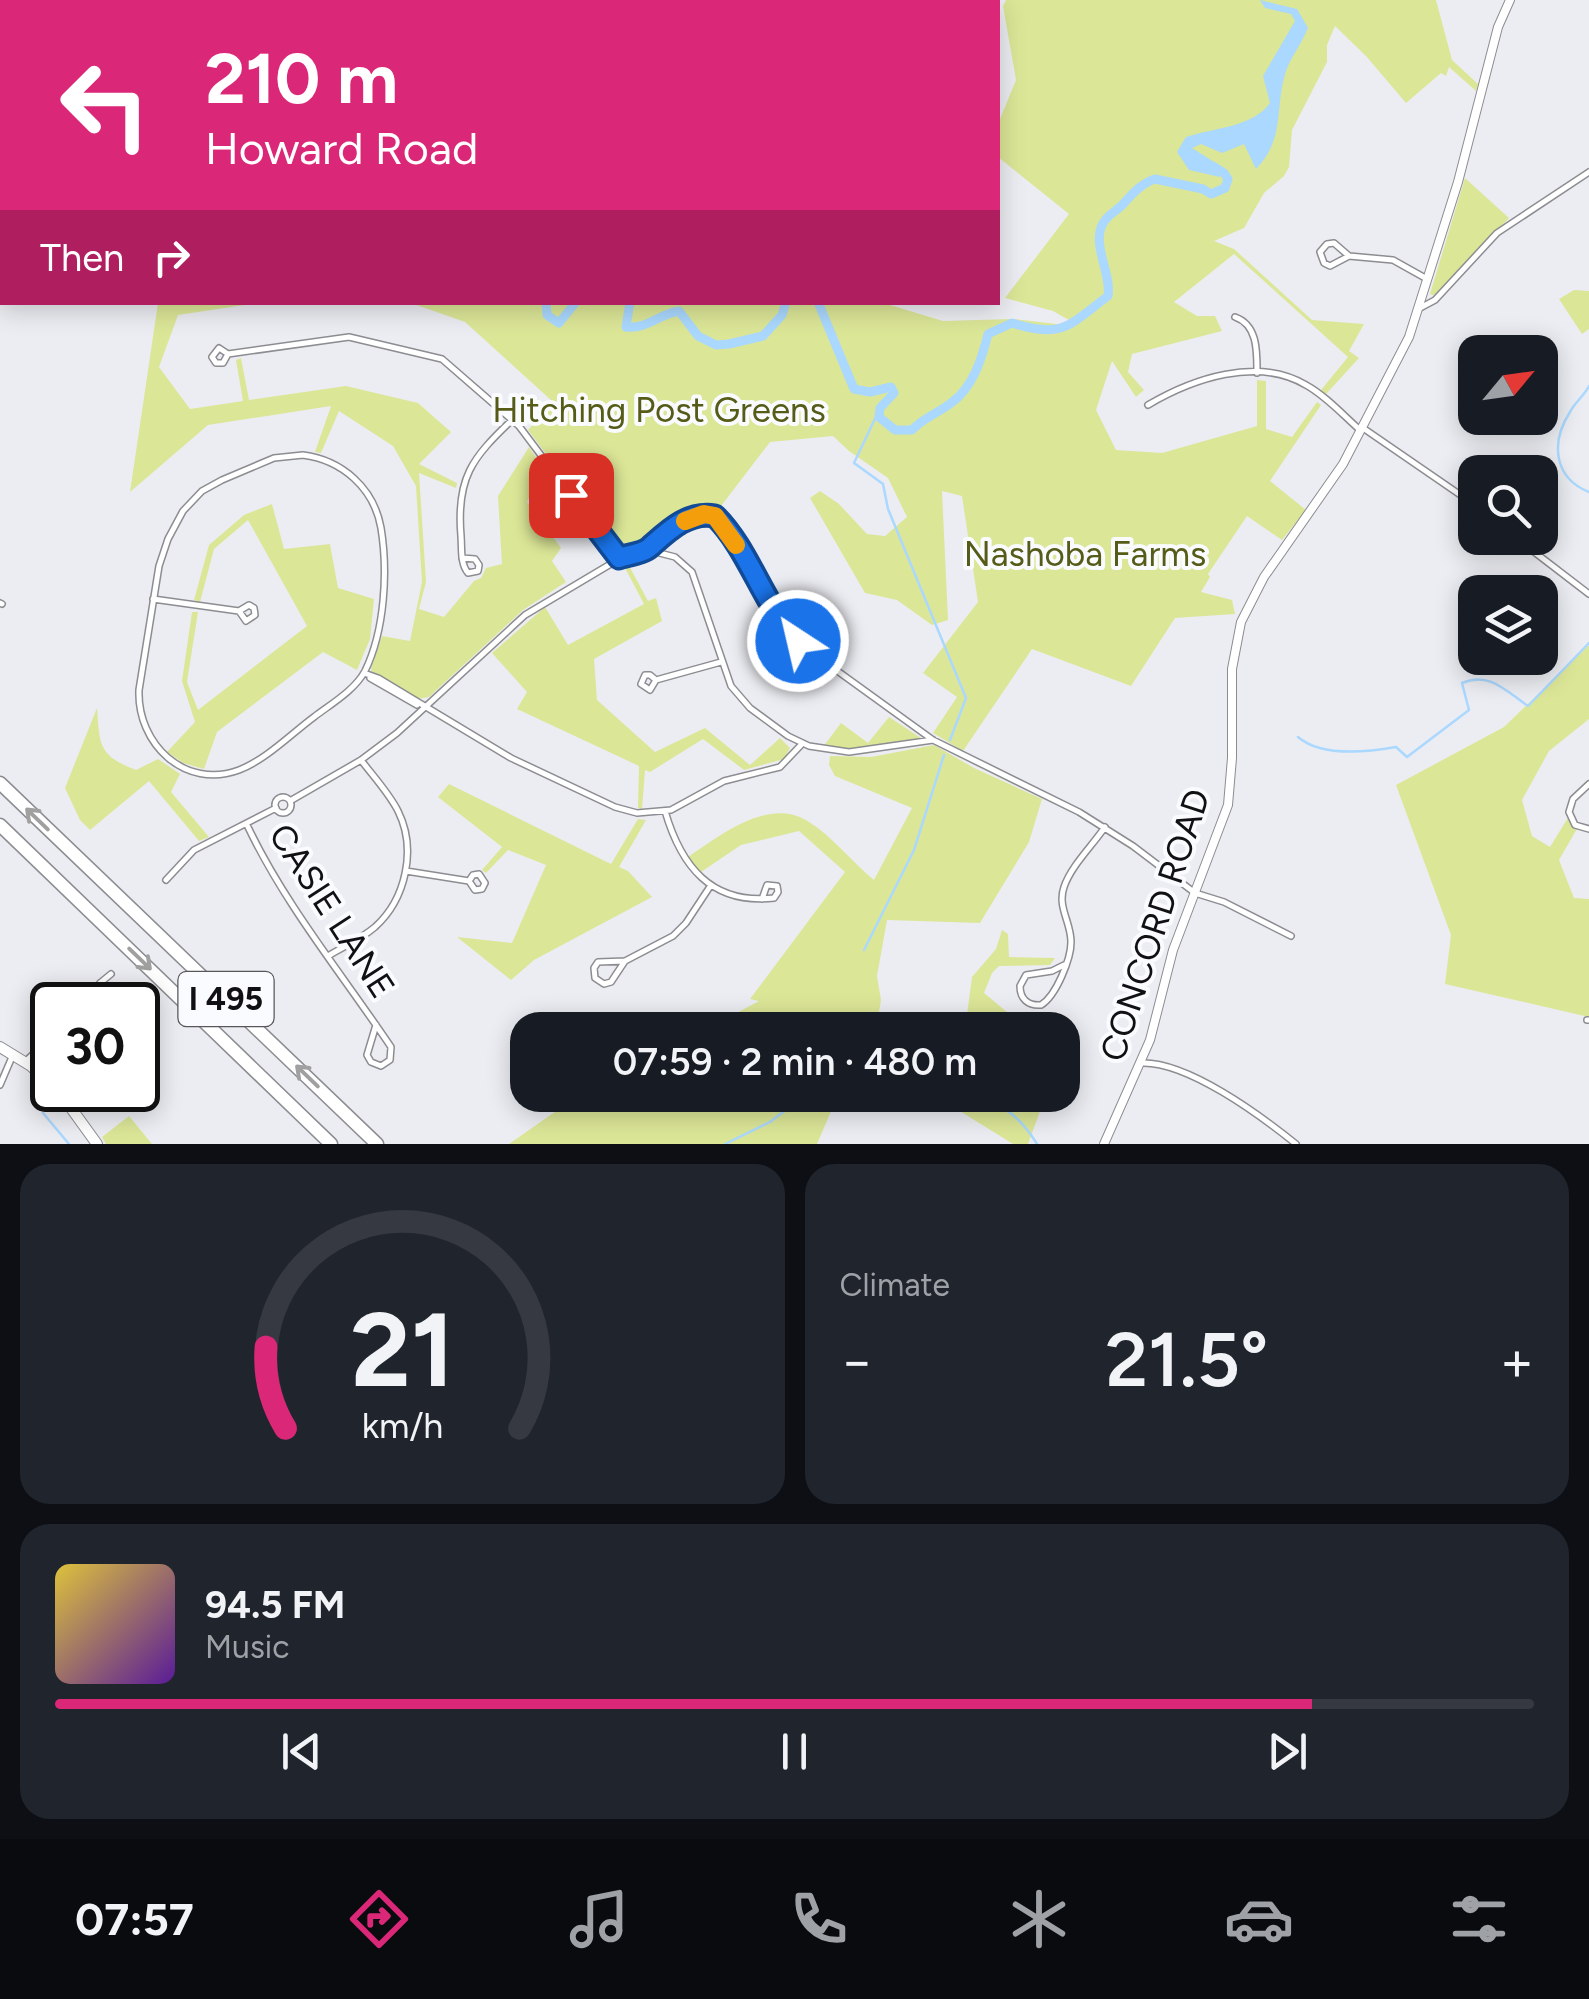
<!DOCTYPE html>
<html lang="en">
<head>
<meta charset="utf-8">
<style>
  :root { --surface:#171b24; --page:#20242c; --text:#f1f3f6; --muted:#9ea1a6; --line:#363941; --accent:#db2777 }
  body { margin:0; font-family:Figtree,sans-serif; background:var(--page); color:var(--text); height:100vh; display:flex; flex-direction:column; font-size:38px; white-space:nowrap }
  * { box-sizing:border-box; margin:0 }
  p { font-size:32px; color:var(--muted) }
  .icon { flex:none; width:55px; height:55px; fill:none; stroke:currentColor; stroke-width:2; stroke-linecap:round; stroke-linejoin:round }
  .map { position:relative; height:1144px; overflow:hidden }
  .drawer { display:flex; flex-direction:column; gap:20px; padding:20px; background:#0d0f14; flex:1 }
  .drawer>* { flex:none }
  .top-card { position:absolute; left:0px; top:0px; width:1000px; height:305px; box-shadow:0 5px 25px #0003; background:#db2777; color:#fff; overflow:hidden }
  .needle { width:65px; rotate:61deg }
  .controls { position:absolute; left:1458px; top:335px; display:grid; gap:20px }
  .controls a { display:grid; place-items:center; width:100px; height:100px; border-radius:20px; background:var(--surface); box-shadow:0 5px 25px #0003; font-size:50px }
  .speed { position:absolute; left:30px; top:982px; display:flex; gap:20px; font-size:50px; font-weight:700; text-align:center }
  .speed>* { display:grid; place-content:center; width:130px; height:130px; border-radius:50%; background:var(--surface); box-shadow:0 5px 25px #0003; line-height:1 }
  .speed .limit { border:5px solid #111; border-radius:15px; background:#fff; color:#111 }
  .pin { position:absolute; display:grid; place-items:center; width:85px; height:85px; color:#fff; margin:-42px; border-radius:20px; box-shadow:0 5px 15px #0006 }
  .me { position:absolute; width:110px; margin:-55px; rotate:325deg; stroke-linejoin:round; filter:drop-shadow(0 0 8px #0008) }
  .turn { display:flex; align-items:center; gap:35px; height:210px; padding:0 40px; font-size:45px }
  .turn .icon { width:130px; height:130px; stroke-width:2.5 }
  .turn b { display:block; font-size:70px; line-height:85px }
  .then { display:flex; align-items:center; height:95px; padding:0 40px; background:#0003; gap:20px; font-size:38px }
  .big { font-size:75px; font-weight:600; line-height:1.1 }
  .drawer .tile { flex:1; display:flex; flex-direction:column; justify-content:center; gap:15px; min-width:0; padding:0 35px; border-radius:30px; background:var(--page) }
  .drawer .dial { align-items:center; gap:0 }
  .dial svg { height:260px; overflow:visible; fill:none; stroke:var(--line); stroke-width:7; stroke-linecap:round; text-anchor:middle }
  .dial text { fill:var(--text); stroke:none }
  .song { display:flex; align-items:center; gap:30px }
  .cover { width:120px; height:120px; border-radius:15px; background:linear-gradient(135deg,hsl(50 70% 55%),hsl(270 70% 35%)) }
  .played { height:10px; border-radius:5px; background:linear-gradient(90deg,var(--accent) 85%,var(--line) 85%) }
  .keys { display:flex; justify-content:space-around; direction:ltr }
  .heat { display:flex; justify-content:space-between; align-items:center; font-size:55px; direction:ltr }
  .drawer .tiles { flex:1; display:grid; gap:20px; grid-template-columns:1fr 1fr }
  .tile:last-child { grid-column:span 2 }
  .trip { position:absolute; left:510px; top:1012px; width:570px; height:100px; border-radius:30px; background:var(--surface); box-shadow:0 5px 25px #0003; font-weight:600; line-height:100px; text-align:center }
  .tabs { display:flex; height:160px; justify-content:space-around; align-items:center; background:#090b0e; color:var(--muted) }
  .tabs .icon { width:70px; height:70px }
  .tabs .current { color:var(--accent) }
  .tabs b { font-size:45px; color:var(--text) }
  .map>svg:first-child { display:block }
  .green { fill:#dce697 }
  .water { fill:#aad8fe }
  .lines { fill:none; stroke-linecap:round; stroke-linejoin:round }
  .stream { stroke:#aad8fe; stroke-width:2.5 }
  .river { stroke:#aad8fe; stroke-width:9 }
  .street-casing { stroke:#8b8d91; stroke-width:8 }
  .secondary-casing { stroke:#8b8d91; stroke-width:10 }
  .primary-casing { stroke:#8b8d91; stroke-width:12 }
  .highway-casing { stroke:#8b8d91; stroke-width:15 }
  .street { stroke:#fff; stroke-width:5 }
  .secondary { stroke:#fff; stroke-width:8 }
  .primary { stroke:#fff; stroke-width:10 }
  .highway { stroke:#fff; stroke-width:12 }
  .oneway { stroke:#a0a0a1 }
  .route-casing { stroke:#114b97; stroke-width:25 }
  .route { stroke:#1a73e8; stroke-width:18 }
  .slow { stroke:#f59e0b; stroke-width:18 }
  .labels { text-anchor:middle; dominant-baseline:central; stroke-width:8; stroke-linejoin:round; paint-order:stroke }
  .shield { fill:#f9fbff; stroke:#57575a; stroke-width:2.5 }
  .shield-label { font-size:32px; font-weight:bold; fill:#111113 }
  .park-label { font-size:35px; fill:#565c18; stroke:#f9fbff }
  .street-label { font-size:35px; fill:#111113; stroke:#f9fbff }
</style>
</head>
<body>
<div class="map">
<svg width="1589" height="1144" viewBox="0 0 1589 1144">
  <rect width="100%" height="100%" fill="#ecedf2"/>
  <!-- green -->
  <path class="green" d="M1006,0h430l16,60 26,24 -2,7 -27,-24 -3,9 -5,-3 -35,30 -40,-47 -31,-30 -8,19v17l-35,68 -3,37 -5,9 -20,17 -20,35 -30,13 20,8 78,71 52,4 -15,27 10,7 -33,36 -5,-4 27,-33 -114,-103 -60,48 23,14h18l7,15 -90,23 -4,18 16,18 -8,7 -24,-36 -16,49 20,40 46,3 95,-27v-46l9,1v48l26,8 25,-35 4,3 -51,76 36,29 -24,30 -35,-24 -39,58 2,3 -9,15 31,8 3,14 -60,4 -44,68 -99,-37 -69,102 -30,-18 24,-36 -34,-24 55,-71 -16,-106 -20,-5 6,129 -16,5 -35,-25 -32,-7 -55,-95 10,-7 19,13 28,30 18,2 22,-19 -19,-39 -39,-27 -16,-15 -63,6 -52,68 -8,-4 -84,47 -6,-1 -92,-122 24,-29 -87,-79 -54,-19 469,-1 63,19 70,-2 52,6 4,-5 -16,-9 -48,-13 64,-84 -71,-57v-33l18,-44 -13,-74z
    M2,87v198l-2,1v-198z
    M1465,178l44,40 -73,78 -6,-2z
    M1574,290l15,1v38l-7,5 -23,-35z
    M158,303h100l-80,12 -19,52 31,42 53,-8 -7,-41 5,-2 8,42 97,-14 72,17 33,29 -32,32 38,19 -1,5 -37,-15 7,109 -7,27 25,8 30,-36 7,-3 5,-10 16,-4 -4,-68 31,-49 14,22 -16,33 34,46 -9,13 14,21 -43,28 -94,87 -12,2 -45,-26 -1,-5 11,-32 28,5 12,-59 -6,-96 -23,-40 -54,-35 -18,42 -6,-1 16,-46 -123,19 -78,67z
    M272,504l12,45 46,-5 8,44 36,11 -4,40 -13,31 -34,-18 -106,80 -13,37 -21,-6 -16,-11 28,-30 -13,-41 10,-69h6l-11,70 11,28 109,-84 -59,-106 -34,29 -14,53 -6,-2 15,-55 35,-30z
    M627,562l21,39 8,-3 6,23 -68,38 3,41 58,52 50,-24 45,37 30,-27 10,10 -6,11 -40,11 -41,-31 -53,33 -5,-2 -3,39 -4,-1 1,-42 -122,-57 10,-17 -35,-39 53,-46 23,38 76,-41 -21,-40z
    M1589,645v74l-40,32 -27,49 10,36 18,11 19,-31 9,11 -19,33 15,38 15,1v118l-144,-33 6,-49 -55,-150 108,-58z
    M97,708c3,38 1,47 39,62l22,-11 22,15 -9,18 38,45 -10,4 -50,-60 -59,49 -10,-10 -15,-32z
    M889,717l38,25 -64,12 -43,-3 21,-28 27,20z
    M934,745l40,23 68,31 -13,43 -49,81 -93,-3 -10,56 4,24 -5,30h-171l54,-29 -9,-2 95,-127 -46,-41 -58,14 -40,27 -13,-15c33,-22 81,-61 121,-35 24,15 43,40 65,58l38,-72 -77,-32 -6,-11 1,-9 41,1z
    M449,784l162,80 27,-45 8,1 -27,47 9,4 24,26 -118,63 -23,20 -54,-43 55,6 34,-78 -38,-15 -22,23 -4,-3 20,-23 -64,-50z
    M1002,930l6,4 1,23 46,1 -5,7 -51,1 -7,7 -8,20 29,24 8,13h-56l7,-53 24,-28z
    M579,1095h259l-21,49h-308z
    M947,1095h99l-18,49h-15l-71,-44z
    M129,1116l23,28h-46l-4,-7z"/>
  <!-- water -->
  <path class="water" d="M1260,0l37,9 11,19c-6,15 -17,29 -22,43 -12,37 0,67 -30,98l-12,-25 -22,9 -21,-9 -9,4 30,19 -2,10 -31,-7 -12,-18 9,-15c27,-9 67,-10 84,-34l-7,-27 32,-55 -4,-7 -26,-6z"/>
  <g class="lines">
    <!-- stream -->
    <path class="stream" d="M0,143l2,-3
      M1589,386c-5,10 -14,16 -19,26 -20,31 -16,66 19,80
      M880,408l-26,55 29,21 5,25 78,189 -16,42
      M1298,737c23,20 70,15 98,10l11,10 62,-47 -7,-27c27,-12 44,8 66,23l61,-63
      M864,950l50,-100 30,-95
      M845,1030l5,-10 13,2 8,8
      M978,1095c28,12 43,23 59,49
      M43,1113l26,31
      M725,1144l45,-22 35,-27"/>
    <!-- river -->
    <path class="river" d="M0,113l2,2
      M546,302l1,13 12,8 17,-21
      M630,302l-4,25c22,2 33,-13 53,-16l19,25 18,9 13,-1 34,-8 19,-21 4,-13
      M818,302l36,87 16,3 21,-5 3,6 -14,15 -1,9 16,13h17c12,-13 25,-16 39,-27 22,-15 31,-45 37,-69l24,-11c51,16 56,3 96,-27 4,-24 -20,-56 -2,-77 5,-6 13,-10 18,-16 9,-10 18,-20 31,-24l48,10 8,5 14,-6 3,-9 -4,-6 -11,-7"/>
    <defs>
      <path id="street" d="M572,0l3,2
        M857,0l2,2
        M916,2l3,-2
        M1349,256l-19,10 -6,-3 -4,-11 7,-8 7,-1 15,13 44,4 34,19
        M1420,308l15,-8 62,-67 92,-61
        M1235,317c23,8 22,35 22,56
        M228,354l-5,9h-7l-4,-6 7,-9 9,6 121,-17 93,22 77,67 100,133
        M1148,405c44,-26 109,-49 158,-20 20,11 37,30 54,45
        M1363,428l112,77
        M303,455c39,5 71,33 78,73 7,43 4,102 -16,143 -10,19 -34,33 -51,46 -23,17 -47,42 -75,53 -54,20 -102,-26 -100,-80l20,-124 9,-27 15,-28 19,-20 20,-11 52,-22z
        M1516,538l73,56
        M648,550c12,-20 43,-38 67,-34l21,28 49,82 22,23 126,91 146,72 54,34 62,47 29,9 67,34
        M462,558l13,1 4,6 -1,6 -10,2c-8,-10 -6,-24 -7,-37 -5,-58 11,-78 51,-116
        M153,599l86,12 10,-6 5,3 1,7 -9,6 -7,-10
        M0,603l2,1
        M364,673l14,5 133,80 104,49 22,6 34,-3 53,-29 56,-14 21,-22
        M370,678l47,27
        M656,680l-6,10 -9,-6 4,-9h5l6,5 65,-18
        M1589,784l-16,15 -4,13 6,13 14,4
        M275 805a8 8 0 1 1 16 0a8 8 0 1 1-16 0Z
        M290,801l71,-41 36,-27 128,-118 94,-56 29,-9 27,7 17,15 39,114 19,22 38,28 21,10 40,6 84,-12
        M665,811c16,55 46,94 109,87l4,-6 -1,-6 -10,-1 -5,14
        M247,825c38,80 95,149 144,222l-1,13 -9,6 -10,-4 -4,-7 9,-30
        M406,871l63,10 4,-6 6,-1 6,9 -3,6 -7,1 -6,-9
        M166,880l28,-30 82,-42
        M328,956c15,-9 33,-17 47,-29 31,-28 42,-78 23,-116 -9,-18 -25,-35 -37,-51
        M625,961l-14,21 -7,2 -9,-6 -1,-10 4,-6 27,-1 48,-25 13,-13 25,-38
        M1064,965l-12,6 -26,4 -6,11c0,13 8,20 21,19 15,-9 30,-46 30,-63 0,-20 -14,-35 -7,-55 7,-21 28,-41 41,-60
        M85,1005l15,-22 11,-9
        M1587,1020h2
        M25,1062l27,-26
        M1141,1063c46,-2 119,52 155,81
        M0,1085l12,-28"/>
      <path id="secondary" d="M1104,1144l46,-104 23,-90 55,-145 4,-47v-89l9,-47 23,-45 79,-113 66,-127 49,-155 40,-155 12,-27"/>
      <path id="primary" d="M0,1047l31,19 21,19
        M58,1090l39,54"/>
      <path id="highway" d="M0,783l377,361
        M0,825l331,319"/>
    </defs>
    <!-- street casing -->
    <use href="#street" class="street-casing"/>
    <!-- secondary casing -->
    <use href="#secondary" class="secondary-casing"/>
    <!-- primary casing -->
    <use href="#primary" class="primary-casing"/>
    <!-- highway casing -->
    <use href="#highway" class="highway-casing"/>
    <!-- street -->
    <use href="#street" class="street"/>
    <!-- secondary -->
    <use href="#secondary" class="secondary"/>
    <!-- primary -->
    <use href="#primary" class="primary"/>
    <!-- highway -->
    <use href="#highway" class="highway"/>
  </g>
  <!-- one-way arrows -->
  <defs><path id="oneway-shaft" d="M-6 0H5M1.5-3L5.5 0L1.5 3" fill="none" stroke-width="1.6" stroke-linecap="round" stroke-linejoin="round" transform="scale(2.5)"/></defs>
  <g class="oneway">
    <use href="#oneway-shaft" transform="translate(37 819) rotate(-136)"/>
    <use href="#oneway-shaft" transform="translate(140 959) rotate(44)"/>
    <use href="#oneway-shaft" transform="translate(307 1076) rotate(-136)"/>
  </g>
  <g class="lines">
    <defs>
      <path id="route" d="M571,495l48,63c9,-3 25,-5 31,-11 18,-16 38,-36 65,-31 35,35 48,89 83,125"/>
    </defs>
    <!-- route casing -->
    <use href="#route" class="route-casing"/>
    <!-- route -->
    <use href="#route" class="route"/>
    <!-- slow -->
    <path class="slow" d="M685,521l19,-7 11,2 21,29"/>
  </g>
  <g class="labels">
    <!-- shield labels -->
    <rect class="shield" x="178.5" y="972" width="95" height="54" rx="8"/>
    <g class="shield-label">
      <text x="226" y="999">I 495</text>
    </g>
    <!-- park labels -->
    <g class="park-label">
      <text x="659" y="410">Hitching Post Greens</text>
      <text x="1085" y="554">Nashoba Farms</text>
    </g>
    <!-- street labels -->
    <g class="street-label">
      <text transform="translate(332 911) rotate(57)">CASIE LANE</text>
      <text transform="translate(1155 925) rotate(-72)">CONCORD ROAD</text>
    </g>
  </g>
</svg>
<div class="controls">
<a><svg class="needle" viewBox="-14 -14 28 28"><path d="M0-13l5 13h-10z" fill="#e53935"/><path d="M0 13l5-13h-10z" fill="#9ea1a6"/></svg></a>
<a><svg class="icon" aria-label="search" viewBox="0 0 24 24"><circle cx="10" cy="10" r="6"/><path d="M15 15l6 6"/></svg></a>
<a><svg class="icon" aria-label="layers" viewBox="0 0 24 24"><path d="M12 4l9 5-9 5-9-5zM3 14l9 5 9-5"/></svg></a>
</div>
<div class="speed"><div class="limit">30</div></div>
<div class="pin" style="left:571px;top:495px;background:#d93025"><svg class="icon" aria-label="arrive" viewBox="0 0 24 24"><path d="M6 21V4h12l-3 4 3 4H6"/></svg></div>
<svg class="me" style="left:798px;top:641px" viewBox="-20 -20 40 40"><circle r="17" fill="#1a73e8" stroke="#fff" stroke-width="3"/><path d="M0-11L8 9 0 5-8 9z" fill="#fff"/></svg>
<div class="trip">07:59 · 2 min · 480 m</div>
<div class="top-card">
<div class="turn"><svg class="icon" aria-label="left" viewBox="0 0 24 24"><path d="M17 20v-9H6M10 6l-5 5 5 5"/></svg><div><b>210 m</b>Howard Road</div></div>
<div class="then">Then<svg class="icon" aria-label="right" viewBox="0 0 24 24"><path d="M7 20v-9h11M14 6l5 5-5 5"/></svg></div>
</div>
</div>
<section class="drawer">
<div class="tiles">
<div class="tile dial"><svg viewBox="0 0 100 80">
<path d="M14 69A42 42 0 1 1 86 69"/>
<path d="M14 69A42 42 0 0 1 8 44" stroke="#db2777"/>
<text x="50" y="56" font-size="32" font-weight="700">21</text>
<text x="50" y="72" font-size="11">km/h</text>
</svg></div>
<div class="tile"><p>Climate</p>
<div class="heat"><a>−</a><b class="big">21.5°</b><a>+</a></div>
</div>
<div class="tile">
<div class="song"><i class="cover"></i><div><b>94.5 FM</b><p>Music</p></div></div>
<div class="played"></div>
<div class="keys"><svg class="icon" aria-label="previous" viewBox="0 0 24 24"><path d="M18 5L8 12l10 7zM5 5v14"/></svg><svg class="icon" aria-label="pause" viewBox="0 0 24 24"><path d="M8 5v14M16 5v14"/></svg><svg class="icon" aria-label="next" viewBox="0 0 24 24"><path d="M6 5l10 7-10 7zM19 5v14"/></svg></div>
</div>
</div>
</section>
<nav class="tabs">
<b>07:57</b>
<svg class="icon current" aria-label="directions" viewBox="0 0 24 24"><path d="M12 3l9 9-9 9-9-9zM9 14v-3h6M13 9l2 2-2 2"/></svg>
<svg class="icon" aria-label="music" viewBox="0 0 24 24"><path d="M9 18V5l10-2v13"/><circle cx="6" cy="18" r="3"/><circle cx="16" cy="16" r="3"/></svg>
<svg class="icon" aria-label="phone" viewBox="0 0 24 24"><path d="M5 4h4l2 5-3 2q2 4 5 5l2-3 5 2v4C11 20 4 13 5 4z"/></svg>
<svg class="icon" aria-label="climate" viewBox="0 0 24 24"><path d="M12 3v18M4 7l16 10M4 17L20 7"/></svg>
<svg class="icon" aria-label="car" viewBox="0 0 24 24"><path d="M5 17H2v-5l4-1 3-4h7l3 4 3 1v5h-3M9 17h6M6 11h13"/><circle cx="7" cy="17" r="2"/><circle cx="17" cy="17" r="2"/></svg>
<svg class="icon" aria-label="filters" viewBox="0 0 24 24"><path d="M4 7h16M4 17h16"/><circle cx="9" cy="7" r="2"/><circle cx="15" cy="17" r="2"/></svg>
</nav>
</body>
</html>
